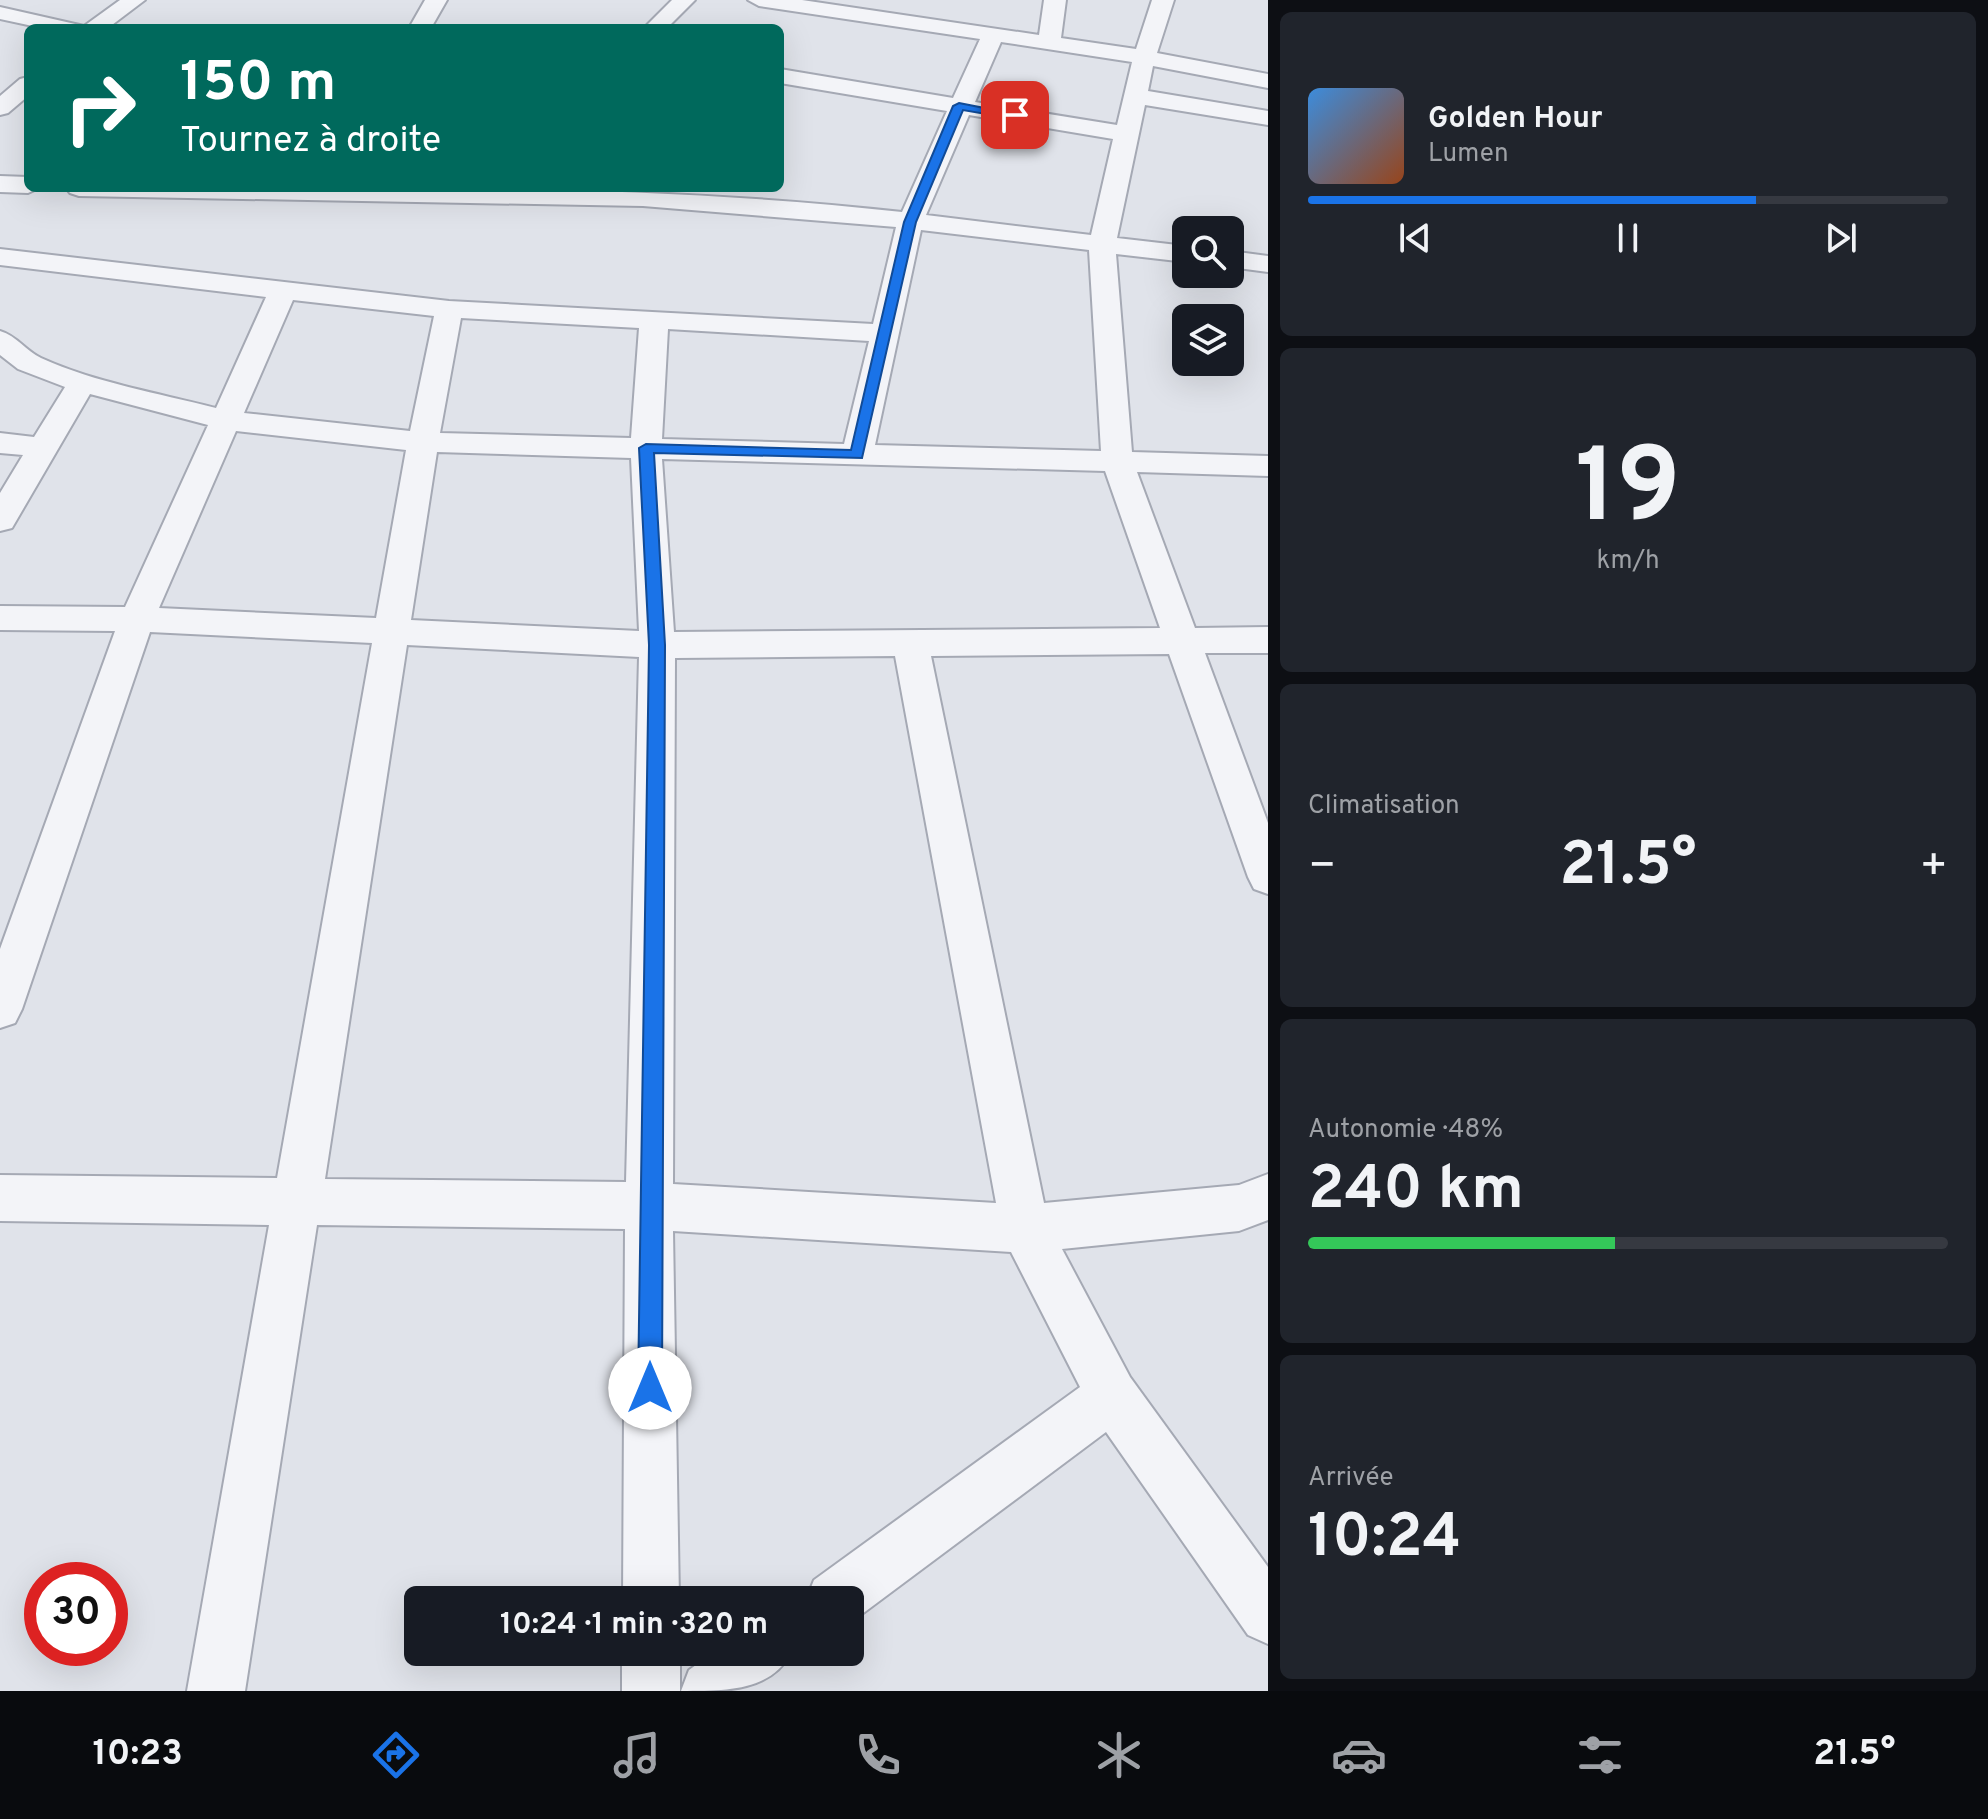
<!DOCTYPE html>
<html lang="fr">
<head>
<meta charset="utf-8">
<style>
  :root { --surface:#171b24; --page:#20242c; --text:#f1f3f6; --muted:#9ea1a6; --line:#363941; --accent:#1a73e8 }
  body { margin:0; font-family:Overpass,sans-serif; background:var(--page); color:var(--text); height:100vh; display:flex; flex-direction:column; font-size:30px; white-space:nowrap }
  * { box-sizing:border-box; margin:0 }
  p { font-size:26px; color:var(--muted) }
  .icon { flex:none; width:44px; height:44px; fill:none; stroke:currentColor; stroke-width:2; stroke-linecap:round; stroke-linejoin:round }
  .map { position:relative; flex:1; overflow:hidden }
  .drawer { display:flex; flex-direction:column; gap:12px; padding:12px; background:#0d0f14; width:720px }
  .drawer>* { flex:none }
  .banner { position:absolute; left:24px; top:24px; width:760px; height:168px; border-radius:12px; box-shadow:0 8px 32px #0002; background:#00695c; color:#fff; overflow:hidden }
  .tools { position:absolute; left:1172px; top:216px; display:grid; gap:16px }
  .tools a { display:grid; place-items:center; width:72px; height:72px; border-radius:12px; background:var(--surface); box-shadow:0 8px 32px #0002; font-size:40px }
  .speed { position:absolute; left:24px; top:1562px; display:flex; gap:16px; font-size:40px; font-weight:700; text-align:center }
  .speed>* { display:grid; place-content:center; width:104px; height:104px; border-radius:50%; background:var(--surface); box-shadow:0 8px 32px #0002; line-height:1 }
  .speed .limit { border:12px solid #d22; background:#fff; color:#111 }
  .pin { position:absolute; display:grid; place-items:center; width:68px; height:68px; color:#fff; margin:-34px; border-radius:16px; box-shadow:0 4px 12px #0006 }
  .me { position:absolute; width:88px; margin:-44px; rotate:0deg; stroke-linejoin:round; filter:drop-shadow(0 0 6px #0008) }
  .turn { display:flex; align-items:center; gap:28px; height:168px; padding:0 24px; font-size:36px }
  .turn .icon { width:104px; height:104px; stroke-width:2.5 }
  .turn b { display:block; font-size:56px; line-height:68px }
  .big { font-size:60px; font-weight:700; line-height:1.1 }
  .drawer .tile { flex:1; display:flex; flex-direction:column; justify-content:center; gap:12px; min-width:0; padding:0 28px; border-radius:12px; background:var(--page) }
  .drawer .dial { align-items:center; gap:0 }
  .dial b { font-size:104px; line-height:1 }
  .song { display:flex; align-items:center; gap:24px }
  .cover { width:96px; height:96px; border-radius:12px; background:linear-gradient(135deg,hsl(210 70% 55%),hsl(20 70% 35%)) }
  .played { height:8px; border-radius:4px; background:linear-gradient(90deg,var(--accent) 70%,var(--line) 70%) }
  .keys { display:flex; justify-content:space-around; direction:ltr }
  .heat { display:flex; justify-content:space-between; align-items:center; font-size:44px; direction:ltr }
  .charge { height:12px; border-radius:6px; background:linear-gradient(90deg,#34c759 48%,var(--line) 0) }
  .trip { position:absolute; left:404px; top:1586px; width:460px; height:80px; border-radius:12px; background:var(--surface); box-shadow:0 8px 32px #0002; font-weight:700; line-height:80px; text-align:center }
  .tabs { display:flex; height:128px; justify-content:space-around; align-items:center; background:#090b0e; color:var(--muted) }
  .tabs .icon { width:56px; height:56px }
  .tabs .current { color:var(--accent) }
  .tabs b { font-size:36px; color:var(--text) }
  main { display:flex; flex:1; min-height:0 }
  .map>svg:first-child { display:block }
  .lines { fill:none; stroke-linecap:round; stroke-linejoin:round }
  .street-casing { stroke:#a5a9b4; stroke-width:4 }
  .street { fill:#f3f4f8; fill-rule:evenodd }
  .route { fill:#1a73e8; stroke:#114b97; stroke-width:2 }
</style>
</head>
<body>
<main>
<div class="map">
<svg width="1268" height="1691" viewBox="0 0 1268 1691">
  <rect width="100%" height="100%" fill="#e0e3ea"/>
  <g class="lines">
    <defs>
      <path id="street" d="M120,0h25l-37,28h-66l-42,-9v-12l84,19z
        M425,0h22l-16,28h-22z
        M672,0h23l-28,28h-23z
        M748,0h54l237,35 5,-35h22l-5,38 75,11 16,-49h22l-17,53 111,21v14l-115,-22 -5,25 120,20v14l-123,-20 -28,133 69,8v16l-70,-8 16,198 136,4v20l-131,-4 58,156 73,-1v26h-63l63,170v71l-14,-5 -6,-12 -79,-223 -238,2 113,547 195,-18 29,-11v46l-29,11 -177,18 68,128 138,190v77l-20,-9 -142,-203 -252,188 -4,2v-22h-44l8,-20 266,-193 -69,-135 -338,-21 6,369h-56l2,-371 -308,-4 -72,466h-58l82,-466 -269,-4v-46l277,3 95,-535 -222,-11 -128,377 -7,14 -15,5v-79l115,-318 -115,-1v-24l125,1 83,-182 -118,-31 -78,134 -12,3v-38l23,-38 -23,-2v-20l34,4 31,-50 -47,-18 -18,-14v-24c17,5 26,20 41,27 55,25 117,35 175,50l50,-111 -266,-32v-16l449,52 424,23 23,-97 -253,-21 -564,-10 -9,-3 -4,-5c279,0 558,-7 836,24l45,-101 -167,-28v-14l173,29 27,-59 -221,-33zM1001,42l131,20 -15,63 -142,-23zM969,115l144,24 -22,96 -165,-20zM921,230l168,20 12,201 -226,-6zM293,300l141,16 -24,115 -166,-18zM461,318l178,10 -8,110 -191,-5zM668,329l201,12 -25,103 -182,-5zM236,431l170,19 -30,168 -217,-10zM437,452l194,6 8,173 -228,-11zM662,459l443,12 55,157 -486,4zM407,645l232,12 -13,525 -301,-3zM895,656l101,547 -323,-19 2,-526z
        M28,77v19l-20,17 -8,2v-19l20,-17z
        M0,176l28,1v11h11l-11,5 -28,-1z
        M1230,251l38,5v16l-38,-5z
        M622,1652h58v39h-58z
        M714,1652h78c-22,39 -62,39 -111,39l8,-21z"/>
    </defs>
    <!-- street casing -->
    <use href="#street" class="street-casing"/>
    <!-- street -->
    <use href="#street" class="street"/>
  </g>
  <!-- route -->
  <path class="route" d="M959,103l61,12 -5,4 -52,-9 -47,112 -54,236 -208,-5 11,192 -3,743 -4,8 -8,4 -8,-4 -4,-8 11,-743 -10,-197 7,-4 205,6 53,-228 49,-116z"/>
</svg>
<div class="tools">
<a><svg class="icon" aria-label="search" viewBox="0 0 24 24"><circle cx="10" cy="10" r="6"/><path d="M15 15l6 6"/></svg></a>
<a><svg class="icon" aria-label="layers" viewBox="0 0 24 24"><path d="M12 4l9 5-9 5-9-5zM3 14l9 5 9-5"/></svg></a>
</div>
<div class="speed"><div class="limit">30</div></div>
<div class="pin" style="left:1015px;top:115px;background:#d93025"><svg class="icon" aria-label="arrive" viewBox="0 0 24 24"><path d="M6 21V4h12l-3 4 3 4H6"/></svg></div>
<svg class="me" style="left:650px;top:1388px" viewBox="-20 -20 40 40"><circle r="19" fill="#fff"/><path d="M0-13L10 11 0 6-10 11z" fill="#1a73e8"/></svg>
<div class="trip">10:24 · 1 min · 320 m</div>
<div class="banner">
<div class="turn"><svg class="icon" aria-label="right" viewBox="0 0 24 24"><path d="M7 20v-9h11M14 6l5 5-5 5"/></svg><div><b>150 m</b>Tournez à droite</div></div>
</div>
</div>
<section class="drawer">
<div class="tile">
<div class="song"><i class="cover"></i><div><b>Golden Hour</b><p>Lumen</p></div></div>
<div class="played"></div>
<div class="keys"><svg class="icon" aria-label="previous" viewBox="0 0 24 24"><path d="M18 5L8 12l10 7zM5 5v14"/></svg><svg class="icon" aria-label="pause" viewBox="0 0 24 24"><path d="M8 5v14M16 5v14"/></svg><svg class="icon" aria-label="next" viewBox="0 0 24 24"><path d="M6 5l10 7-10 7zM19 5v14"/></svg></div>
</div>
<div class="tile dial"><b>19</b><p>km/h</p></div>
<div class="tile"><p>Climatisation</p>
<div class="heat"><a>−</a><b class="big">21.5°</b><a>+</a></div>
</div>
<div class="tile"><p>Autonomie · 48%</p><b class="big">240 km</b><div class="charge"></div></div>
<div class="tile"><p>Arrivée</p><b class="big">10:24</b></div>
</section>
</main>
<nav class="tabs">
<b>10:23</b>
<svg class="icon current" aria-label="directions" viewBox="0 0 24 24"><path d="M12 3l9 9-9 9-9-9zM9 14v-3h6M13 9l2 2-2 2"/></svg>
<svg class="icon" aria-label="music" viewBox="0 0 24 24"><path d="M9 18V5l10-2v13"/><circle cx="6" cy="18" r="3"/><circle cx="16" cy="16" r="3"/></svg>
<svg class="icon" aria-label="phone" viewBox="0 0 24 24"><path d="M5 4h4l2 5-3 2q2 4 5 5l2-3 5 2v4C11 20 4 13 5 4z"/></svg>
<svg class="icon" aria-label="climate" viewBox="0 0 24 24"><path d="M12 3v18M4 7l16 10M4 17L20 7"/></svg>
<svg class="icon" aria-label="car" viewBox="0 0 24 24"><path d="M5 17H2v-5l4-1 3-4h7l3 4 3 1v5h-3M9 17h6M6 11h13"/><circle cx="7" cy="17" r="2"/><circle cx="17" cy="17" r="2"/></svg>
<svg class="icon" aria-label="filters" viewBox="0 0 24 24"><path d="M4 7h16M4 17h16"/><circle cx="9" cy="7" r="2"/><circle cx="15" cy="17" r="2"/></svg>
<b>21.5°</b>
</nav>
</body>
</html>
